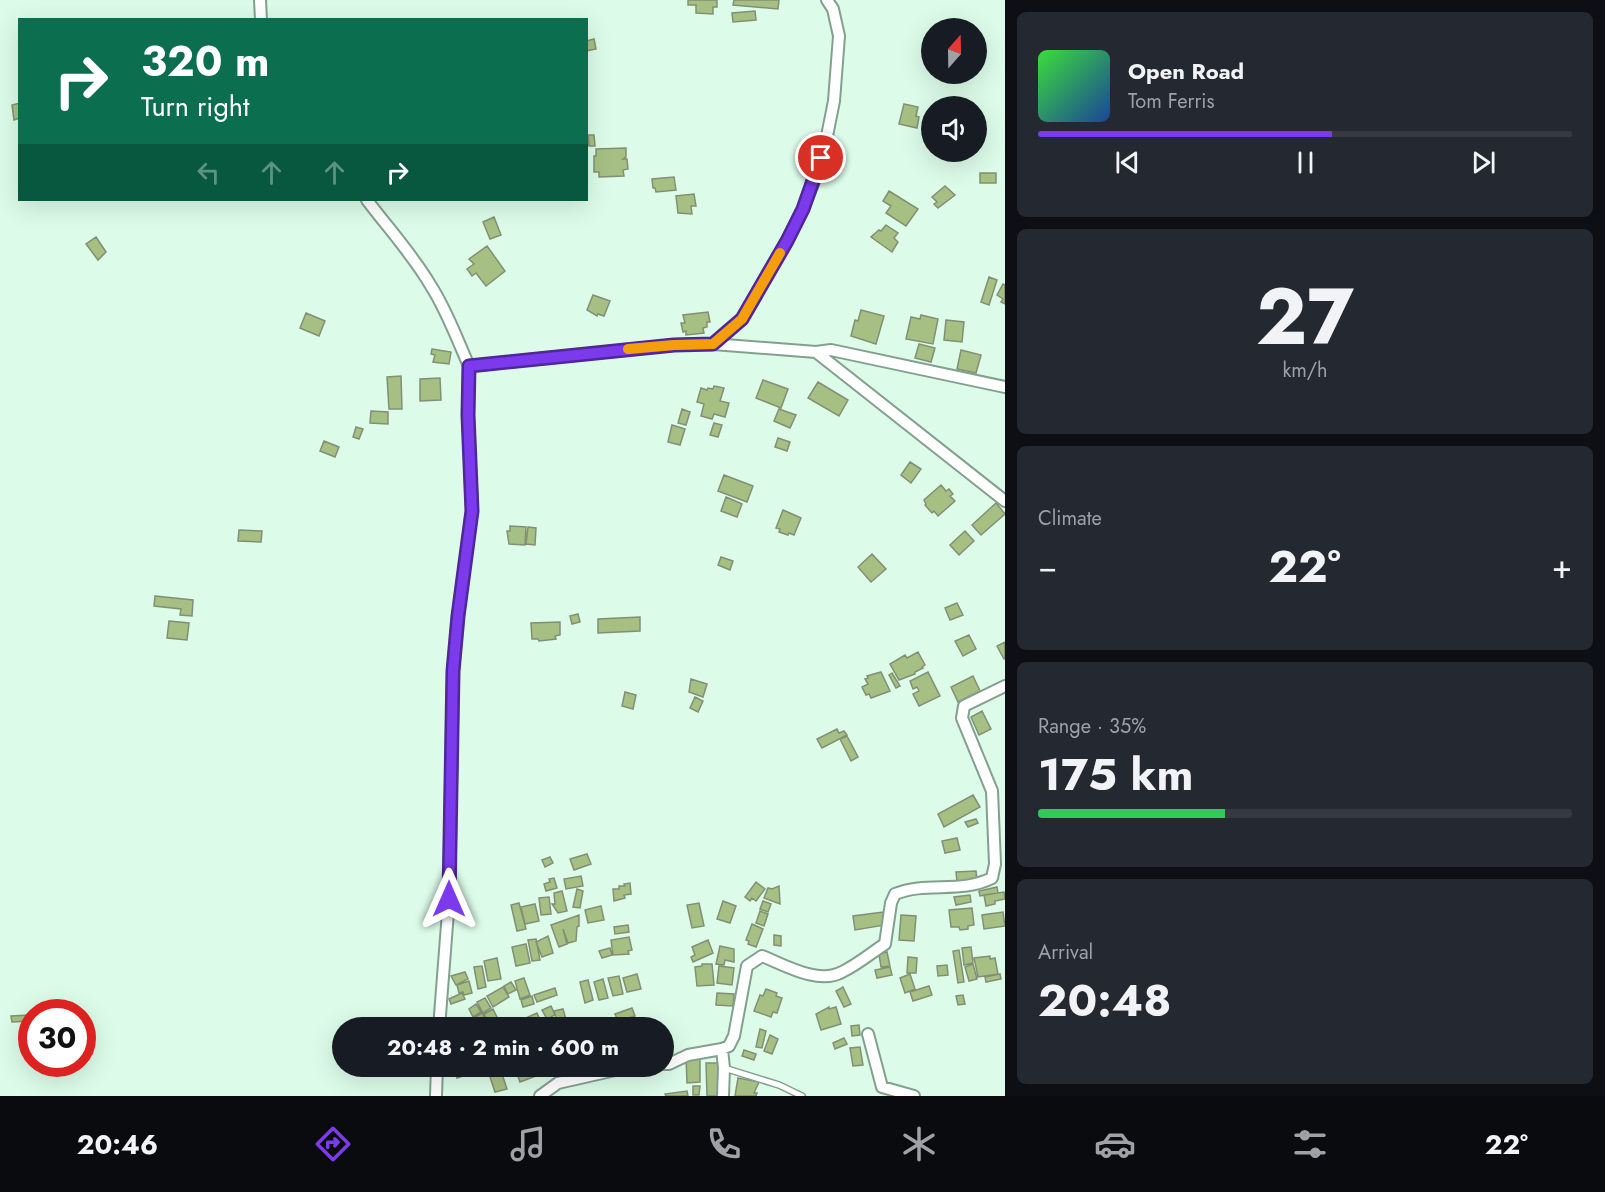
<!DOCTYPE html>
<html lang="en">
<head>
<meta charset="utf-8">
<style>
  :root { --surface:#171b24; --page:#242831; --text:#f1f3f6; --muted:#9ea1a6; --line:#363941; --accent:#7c3aed }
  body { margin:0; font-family:Jost,sans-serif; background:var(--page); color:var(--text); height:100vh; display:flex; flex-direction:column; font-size:22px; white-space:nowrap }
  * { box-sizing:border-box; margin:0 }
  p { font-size:20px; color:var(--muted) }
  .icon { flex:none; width:33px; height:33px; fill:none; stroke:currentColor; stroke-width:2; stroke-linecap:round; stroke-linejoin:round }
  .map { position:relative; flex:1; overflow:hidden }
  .side { display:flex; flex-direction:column; gap:12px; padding:12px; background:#0d0f14; width:600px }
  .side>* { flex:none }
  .hud { position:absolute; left:18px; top:18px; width:570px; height:183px; border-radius:0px; box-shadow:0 6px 24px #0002; background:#0b6e4f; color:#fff; overflow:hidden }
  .needle { width:39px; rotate:20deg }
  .buttons { position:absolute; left:921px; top:18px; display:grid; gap:12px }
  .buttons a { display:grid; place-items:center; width:66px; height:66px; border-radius:50%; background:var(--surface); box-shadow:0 6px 24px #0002; font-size:30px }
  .speed { position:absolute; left:18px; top:999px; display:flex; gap:12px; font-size:30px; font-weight:700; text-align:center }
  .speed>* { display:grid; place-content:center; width:78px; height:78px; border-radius:50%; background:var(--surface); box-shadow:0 6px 24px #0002; line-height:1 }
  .speed .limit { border:9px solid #d22; background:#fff; color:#111 }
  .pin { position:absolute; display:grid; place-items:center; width:51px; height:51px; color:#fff; margin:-26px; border:3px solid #fff; border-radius:50%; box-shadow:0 2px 6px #0007 }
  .me { position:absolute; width:66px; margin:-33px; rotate:0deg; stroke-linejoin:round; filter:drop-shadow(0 0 4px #0008) }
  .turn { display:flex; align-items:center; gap:21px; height:126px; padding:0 24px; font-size:27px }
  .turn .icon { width:78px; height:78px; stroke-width:2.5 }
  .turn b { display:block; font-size:42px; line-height:51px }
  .lanes { display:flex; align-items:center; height:57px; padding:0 24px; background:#0003; justify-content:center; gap:30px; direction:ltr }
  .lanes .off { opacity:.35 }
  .big { font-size:45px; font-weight:700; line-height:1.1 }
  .side .card { flex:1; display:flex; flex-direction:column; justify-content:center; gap:9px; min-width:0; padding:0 21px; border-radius:9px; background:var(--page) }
  .side .dial { align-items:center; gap:0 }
  .dial b { font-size:78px; line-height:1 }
  .song { display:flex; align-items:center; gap:18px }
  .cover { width:72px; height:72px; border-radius:9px; background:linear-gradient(135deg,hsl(120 70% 55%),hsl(220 70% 35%)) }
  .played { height:6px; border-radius:3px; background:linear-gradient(90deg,var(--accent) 55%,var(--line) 55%) }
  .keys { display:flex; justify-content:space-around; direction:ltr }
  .heat { display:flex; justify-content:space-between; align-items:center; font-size:33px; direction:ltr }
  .charge { height:9px; border-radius:4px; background:linear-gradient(90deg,#34c759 35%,var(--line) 0) }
  .trip { position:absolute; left:332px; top:1017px; width:342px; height:60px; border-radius:30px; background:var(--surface); box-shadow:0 6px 24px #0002; font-weight:700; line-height:60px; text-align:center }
  .dock { display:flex; height:96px; justify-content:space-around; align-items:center; background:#090b0e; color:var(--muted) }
  .dock .icon { width:42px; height:42px }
  .dock .current { color:var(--accent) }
  .dock b { font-size:27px; color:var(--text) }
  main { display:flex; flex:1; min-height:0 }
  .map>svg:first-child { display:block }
  .building { fill:#a6c083; stroke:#838f75; stroke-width:1.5 }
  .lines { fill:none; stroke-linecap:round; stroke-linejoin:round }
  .lane-casing { stroke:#83a08f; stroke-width:8 }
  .street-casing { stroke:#83a08f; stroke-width:14 }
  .lane { stroke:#fff; stroke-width:5 }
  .street { stroke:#fff; stroke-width:10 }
  .route-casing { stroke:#51269a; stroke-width:15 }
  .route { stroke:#7c3aed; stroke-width:10 }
  .slow { stroke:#f59e0b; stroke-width:10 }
</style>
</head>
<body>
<main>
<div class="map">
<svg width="1005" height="1096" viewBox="0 0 1005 1096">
  <rect width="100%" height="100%" fill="#dcfbe9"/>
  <!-- building -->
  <path class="building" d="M688,0h29v7h-4v7l-17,-1v-8h-8z
    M734,0h45l-1,9 -45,-4z
    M755,11l1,9 -23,2 -1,-9z
    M594,39l2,10 -10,2v-10z
    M20,103v15l-6,2 -2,-15z
    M904,104l14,3 -2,9 3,1 -2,11 -18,-4z
    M588,135h6l1,11h-6z
    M626,148v9l-3,2h4l1,10 -5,1 1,6 -25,1v-5h-5v-16h2v-7z
    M980,173h16v10h-16z
    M674,177l2,13 -20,2 -1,-4h-2l-1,-9z
    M945,186l10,9 -17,13 -4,-4 3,-2 -5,-5z
    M889,191l29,18 -12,17 -20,-13 5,-7 -8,-5z
    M694,194l2,12h-5l1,8 -14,-1 -2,-17z
    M494,217l7,18 -11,4 -7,-17z
    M886,225l12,8 -4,5 4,4 -6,10 -21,-15 8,-7 2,1z
    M96,237l10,15 -8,8 -12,-16z
    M487,246l18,25 -19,15 -10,-13 -4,3 -5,-7 7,-5 -5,-5z
    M989,277l8,3 -8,25 -8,-3z
    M1003,284l2,1v19l-4,-2 2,-3 -6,-4z
    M593,295l17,6 -6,15 -6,-2 -1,2 -10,-6z
    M861,310l23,6 -8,28 -25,-8 4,-16 3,1z
    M708,312l2,10h-3v5l-4,1 1,5 -18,2v-4l-3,1 -2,-9h4l-2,-8z
    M306,313l19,8 -6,15 -19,-8z
    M921,315l17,4 -5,25 -27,-5 5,-22 9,2z
    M946,320l18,2 -2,20 -18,-2z
    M919,344l16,4 -4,14 -16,-4z
    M432,349l19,3 -2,12 -16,-2 2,-7 -4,-1z
    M961,350l20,5 -5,18 -19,-4z
    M401,376l1,33h-13l-2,-32z
    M440,378l1,22 -21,1v-22z
    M763,380l25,9 -7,19 -25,-10z
    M818,382l30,18 -9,16 -31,-18z
    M714,386l10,2 -4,13 9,2 -4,14 -11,-3 -2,5 -11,-3 3,-12 -7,-2 4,-14 6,2 1,-2 5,1z
    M682,409l8,3 -4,13 -8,-2z
    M779,409l17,6 -6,13 -16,-7z
    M371,411l17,1v12l-18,-1z
    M714,423l8,2 -4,12 -8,-2z
    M672,425l13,4 -5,16 -12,-3z
    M356,427l7,2 -4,10 -6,-2z
    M778,438l12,4 -3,9 -12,-4z
    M324,441l15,6 -4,10 -15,-6z
    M910,462l11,7 -10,14 -10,-8z
    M724,475l29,11 -6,16 -29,-11z
    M941,485l5,6 3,-2 4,5 -3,2 5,5 -17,15 -4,-5 -2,2 -7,-8 1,-1 -2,-4z
    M726,497l16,7 -5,13 -16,-6z
    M996,503l9,11 -24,21 -9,-10z
    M783,510l18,8 -7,17 -5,-2 -1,2 -9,-3 1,-3 -4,-1z
    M510,526l16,1 -1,18 -16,-1 -2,-13h3z
    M528,527l8,1 -1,17 -9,-1z
    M239,530l23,1 -1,11 -23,-1z
    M965,531l9,10 -15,14 -9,-10z
    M872,554l14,15 -15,13 -13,-15z
    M721,557l12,4 -3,9 -12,-5z
    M155,596l38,4 -1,16 -12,-1 1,-6 -27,-3z
    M957,603l6,12 -13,5 -5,-12z
    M578,614l2,8 -8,2 -2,-8z
    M640,617v14l-42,2v-14z
    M169,621l20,2 -2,17 -20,-2z
    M560,622v13l-5,1 1,3 -17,2 -1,-2h-6l-1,-16z
    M969,635l7,14 -13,7 -8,-15z
    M1005,642v16l-1,1 -7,-13z
    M918,652l7,13 -3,2 1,1 -8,4v2l-16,6 -9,-16 15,-9 2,3z
    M881,672l9,19 -19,7 -2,-4 -3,1 -4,-8 6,-3 -3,-5 3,-1 -1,-2z
    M928,672l12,24 -21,10 -6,-12 6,-3 -2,-4 -4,2 -3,-8z
    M892,673l8,13 -4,2 -7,-13z
    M973,676l7,15 -22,11 -7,-15z
    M691,679l16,5 -4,13 -14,-5z
    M625,692l11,3 -3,14 -11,-3z
    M695,697l8,4 -5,11 -8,-4z
    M982,711l9,18 -12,6 -8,-18z
    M837,729l2,4 5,-2 3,4 -25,13 -5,-9z
    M847,736l11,21 -7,4 -11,-22z
    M973,795l7,12 -36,20 -6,-13z
    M976,819l2,4 -10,4 -3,-5z
    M957,838l3,12 -15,3 -3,-12z
    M587,854l4,10 -17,6 -4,-11z
    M550,857l3,6 -8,4 -3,-7z
    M976,871l1,9 -20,2 -1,-10z
    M581,876l2,10 -17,3 -2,-10z
    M554,878l3,10 -11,3 -2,-7 6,-2 -1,-3z
    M756,882l9,7 -9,12 -4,-3 -2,3 -5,-4z
    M630,883l1,11 -7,1 1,3 -11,3 -1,-12h6v-3h6l-1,-2z
    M779,886l1,18 -16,-6 4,-10 4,1z
    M997,887l1,6 -18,3 -1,-5z
    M577,889l6,2 -3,17 -7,-1z
    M562,891l5,20 -9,2 -6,-9h3l-1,-11z
    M1004,892l1,7 -10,2v3l-9,2 -2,-11z
    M970,895l1,7 -15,3 -2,-8z
    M549,897l2,17 -10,1 -2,-17z
    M723,901l13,5 -6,17 -13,-4z
    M763,901l8,3 -3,8 -8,-3z
    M519,903l7,26 -9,2 -6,-26z
    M699,903l5,23 -12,2 -5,-23z
    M535,904l4,17 -14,3 -4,-17z
    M601,906l3,14 -16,3 -3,-13z
    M972,908l2,17 -6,1v3l-8,1 -1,-3h-8l-2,-17z
    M760,911l8,3 -4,12 -8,-3z
    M883,912l2,13 -30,5 -2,-14z
    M1003,912l2,14 -21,3 -2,-14z
    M579,915v11l-2,1 -1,14 -8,2 -5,-14 4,15 -8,3 -8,-22z
    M901,915l15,1 -2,25 -15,-1z
    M752,924l11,5 -7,18 -8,-3 1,-3 -3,-1z
    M628,925l1,7 -14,2 -1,-7z
    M774,935l7,1v10l-7,-1z
    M548,936l5,17 -11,4 -6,-15z
    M629,937l3,13 -4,1 1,3 -16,1 -2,-15z
    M536,939l4,21 -8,1 -4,-21z
    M708,940l5,13 -20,9 -2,-5 4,-2 -3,-8z
    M526,944l4,19 -14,3 -4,-19z
    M720,946l14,3v13l-9,-2 -1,5 -8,-1z
    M971,947l2,16 -9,2 -2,-17z
    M610,948l2,7 -10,3 -3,-7z
    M959,950l5,32 -6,1 -5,-32z
    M887,952l3,14 -9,1 -2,-13z
    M990,956v3l5,-1 3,16 -20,3 -4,-19z
    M908,957l9,1 -1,15h-9z
    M497,958l4,21 -13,2 -4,-20z
    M702,964h10l2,21 -17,1 -2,-19 7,-1z
    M973,964l4,15 -8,2 -4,-14z
    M947,965l1,10 -10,1 -1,-10z
    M482,966l4,21 -8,2 -4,-22z
    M719,966l15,2 -2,17 -15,-2z
    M890,967l2,8 -15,3 -2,-8z
    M465,972l3,7 -12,6 -5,-9z
    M637,974l4,15 -14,3 -4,-14z
    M910,974l5,15 -10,4 -5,-15z
    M1000,974l1,5 -15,3 -1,-5z
    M619,976l4,18 -10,2 -5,-18z
    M524,978l6,17 -10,4 -5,-18z
    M603,979l5,19 -9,2 -5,-18z
    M588,980l5,20 -8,3 -5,-21z
    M469,981l3,12 -8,2 -1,-3 -4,1 -2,-8z
    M511,982l5,8 -8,4 -4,-8z
    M929,986l3,9 -19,6 -3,-9z
    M503,987l6,10 -16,10 -6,-11z
    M843,987l8,17 -7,3 -8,-16z
    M555,988l2,7 -20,7 -3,-7z
    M766,989l11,4 -1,3 6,2 -5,15 -4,-1 -2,5 -17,-6 6,-16 3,1z
    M462,993l3,6 -14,5 -2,-5z
    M717,993l17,1 -1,12 -17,-1z
    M963,995l2,9 -7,1 -2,-9z
    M532,996l2,8 -11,3 -2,-7z
    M485,998l6,10 -8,5 -6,-11z
    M476,1004l5,8 -8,5 -4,-8z
    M551,1006l4,9 -8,4 -5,-9z
    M829,1007v2l7,-2 5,17 -20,6 -5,-16z
    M632,1008l3,8 -17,5 -3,-7z
    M493,1009l6,12 -9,5 -6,-12z
    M563,1009l4,14 -9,2 -4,-14z
    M482,1013l4,8 -7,4 -5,-7z
    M537,1013l4,9 -12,6h-10l-2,-6z
    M30,1015l1,6 -19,1 -1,-6z
    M513,1018l4,10h-19l-1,-4z
    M634,1019l3,7 -15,2 -1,-4z
    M859,1025l1,10 -8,1 -1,-10z
    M760,1029l6,2 -4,17 -6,-1z
    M770,1035l8,4 -6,15 -8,-3z
    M844,1038l3,6 -12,5 -2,-6z
    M90,1046l2,8 -10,3v-8z
    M860,1047l3,18 -10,1 -3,-18z
    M744,1050l12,4 -2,6 -12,-4z
    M686,1057h14v25l-13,1z
    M706,1063h15v33h-14z
    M463,1066l3,9 -9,3 -3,-11z
    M514,1066h25l2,8 -21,8z
    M502,1074l5,15 -12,3 -5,-15z
    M738,1078l21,4 -5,11h3l-1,3h-21z
    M693,1086h7l-1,9h-6z
    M687,1091l1,5h-22l-1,-2z"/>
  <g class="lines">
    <defs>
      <path id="lane" d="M724,1068l55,17 23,11"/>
      <path id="street" d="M260,0l1,20
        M367,200c21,28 46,55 64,86 16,25 26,53 38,80
        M713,344l103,8 189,149
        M816,352l15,-2 174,37
        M439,1028l10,-129 4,-228 5,-55 14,-105 -4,-96 1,-49 205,-21 39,-1 29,-25 45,-78 16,-32 14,-35 9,-33 8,-40 5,-65 -6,-27 -6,-9
        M868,1034l14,53 32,9
        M722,1049l2,19 -1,28
        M663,1064h6l19,-9 34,-6 7,-3 5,-10 13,-70 15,-10c23,9 56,29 80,16 15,-7 29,-19 43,-28l6,-41 4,-9c32,-13 65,0 97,-16l3,-14 -3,-73 -30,-73 2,-12 41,-20
        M436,1096l1,-30
        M540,1096l18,-13 75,-17"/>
    </defs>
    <!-- lane casing -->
    <use href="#lane" class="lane-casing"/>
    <!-- street casing -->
    <use href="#street" class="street-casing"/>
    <!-- lane -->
    <use href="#lane" class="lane"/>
    <!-- street -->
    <use href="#street" class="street"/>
  </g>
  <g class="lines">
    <defs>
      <path id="route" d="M449,899l4,-228 5,-55 14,-105 -4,-96 1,-49 205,-21 39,-1 29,-25 45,-78 16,-32 18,-51"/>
    </defs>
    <!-- route casing -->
    <use href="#route" class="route-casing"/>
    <!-- route -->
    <use href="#route" class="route"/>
    <!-- slow -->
    <path class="slow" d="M628,349l46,-4 39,-1 29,-25 38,-66"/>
  </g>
</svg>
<div class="buttons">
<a><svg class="needle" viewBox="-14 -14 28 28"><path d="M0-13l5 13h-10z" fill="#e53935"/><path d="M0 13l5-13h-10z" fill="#9ea1a6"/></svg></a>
<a><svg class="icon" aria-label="sound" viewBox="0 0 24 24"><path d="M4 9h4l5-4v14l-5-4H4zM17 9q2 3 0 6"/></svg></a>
</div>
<div class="speed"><div class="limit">30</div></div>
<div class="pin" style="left:821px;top:158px;background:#d93025"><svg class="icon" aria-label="arrive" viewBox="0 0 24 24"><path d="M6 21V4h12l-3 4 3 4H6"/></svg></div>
<svg class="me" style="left:449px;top:899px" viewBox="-20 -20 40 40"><path d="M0-17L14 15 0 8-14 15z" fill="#7c3aed" stroke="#fff" stroke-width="4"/></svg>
<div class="trip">20:48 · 2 min · 600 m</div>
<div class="hud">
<div class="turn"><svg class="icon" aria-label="right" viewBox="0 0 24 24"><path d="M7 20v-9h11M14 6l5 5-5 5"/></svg><div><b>320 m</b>Turn right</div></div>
<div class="lanes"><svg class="icon off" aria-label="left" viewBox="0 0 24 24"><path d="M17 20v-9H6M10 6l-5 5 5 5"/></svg><svg class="icon off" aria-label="ahead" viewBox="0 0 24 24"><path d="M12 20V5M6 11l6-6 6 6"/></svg><svg class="icon off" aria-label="ahead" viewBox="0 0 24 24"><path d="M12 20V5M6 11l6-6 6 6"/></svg><svg class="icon" aria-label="right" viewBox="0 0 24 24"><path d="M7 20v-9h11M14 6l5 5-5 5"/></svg></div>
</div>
</div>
<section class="side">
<div class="card">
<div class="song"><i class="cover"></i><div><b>Open Road</b><p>Tom Ferris</p></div></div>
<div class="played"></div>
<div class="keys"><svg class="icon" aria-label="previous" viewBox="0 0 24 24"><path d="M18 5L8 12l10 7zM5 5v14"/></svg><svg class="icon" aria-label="pause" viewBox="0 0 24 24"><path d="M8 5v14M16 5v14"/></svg><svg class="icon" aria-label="next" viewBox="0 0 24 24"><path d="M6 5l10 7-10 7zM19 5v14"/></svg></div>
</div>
<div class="card dial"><b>27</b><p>km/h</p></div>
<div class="card"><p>Climate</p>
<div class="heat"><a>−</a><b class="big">22°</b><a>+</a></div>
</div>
<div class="card"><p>Range · 35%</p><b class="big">175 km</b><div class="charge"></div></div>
<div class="card"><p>Arrival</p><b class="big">20:48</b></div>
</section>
</main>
<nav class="dock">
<b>20:46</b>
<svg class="icon current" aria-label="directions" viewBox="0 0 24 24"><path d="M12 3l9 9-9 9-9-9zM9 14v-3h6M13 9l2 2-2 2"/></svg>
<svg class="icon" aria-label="music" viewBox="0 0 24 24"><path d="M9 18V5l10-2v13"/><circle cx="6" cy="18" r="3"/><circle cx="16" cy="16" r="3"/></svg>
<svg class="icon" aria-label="phone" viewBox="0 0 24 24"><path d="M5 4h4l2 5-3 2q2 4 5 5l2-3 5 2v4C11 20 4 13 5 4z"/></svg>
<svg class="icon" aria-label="climate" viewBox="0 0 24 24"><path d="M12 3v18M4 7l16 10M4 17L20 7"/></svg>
<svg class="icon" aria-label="car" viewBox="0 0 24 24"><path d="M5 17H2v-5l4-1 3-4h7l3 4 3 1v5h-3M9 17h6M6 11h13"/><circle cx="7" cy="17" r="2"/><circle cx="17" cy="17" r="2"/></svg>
<svg class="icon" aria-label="filters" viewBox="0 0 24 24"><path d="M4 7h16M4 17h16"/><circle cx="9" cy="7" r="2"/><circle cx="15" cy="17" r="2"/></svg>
<b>22°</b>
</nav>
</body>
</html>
